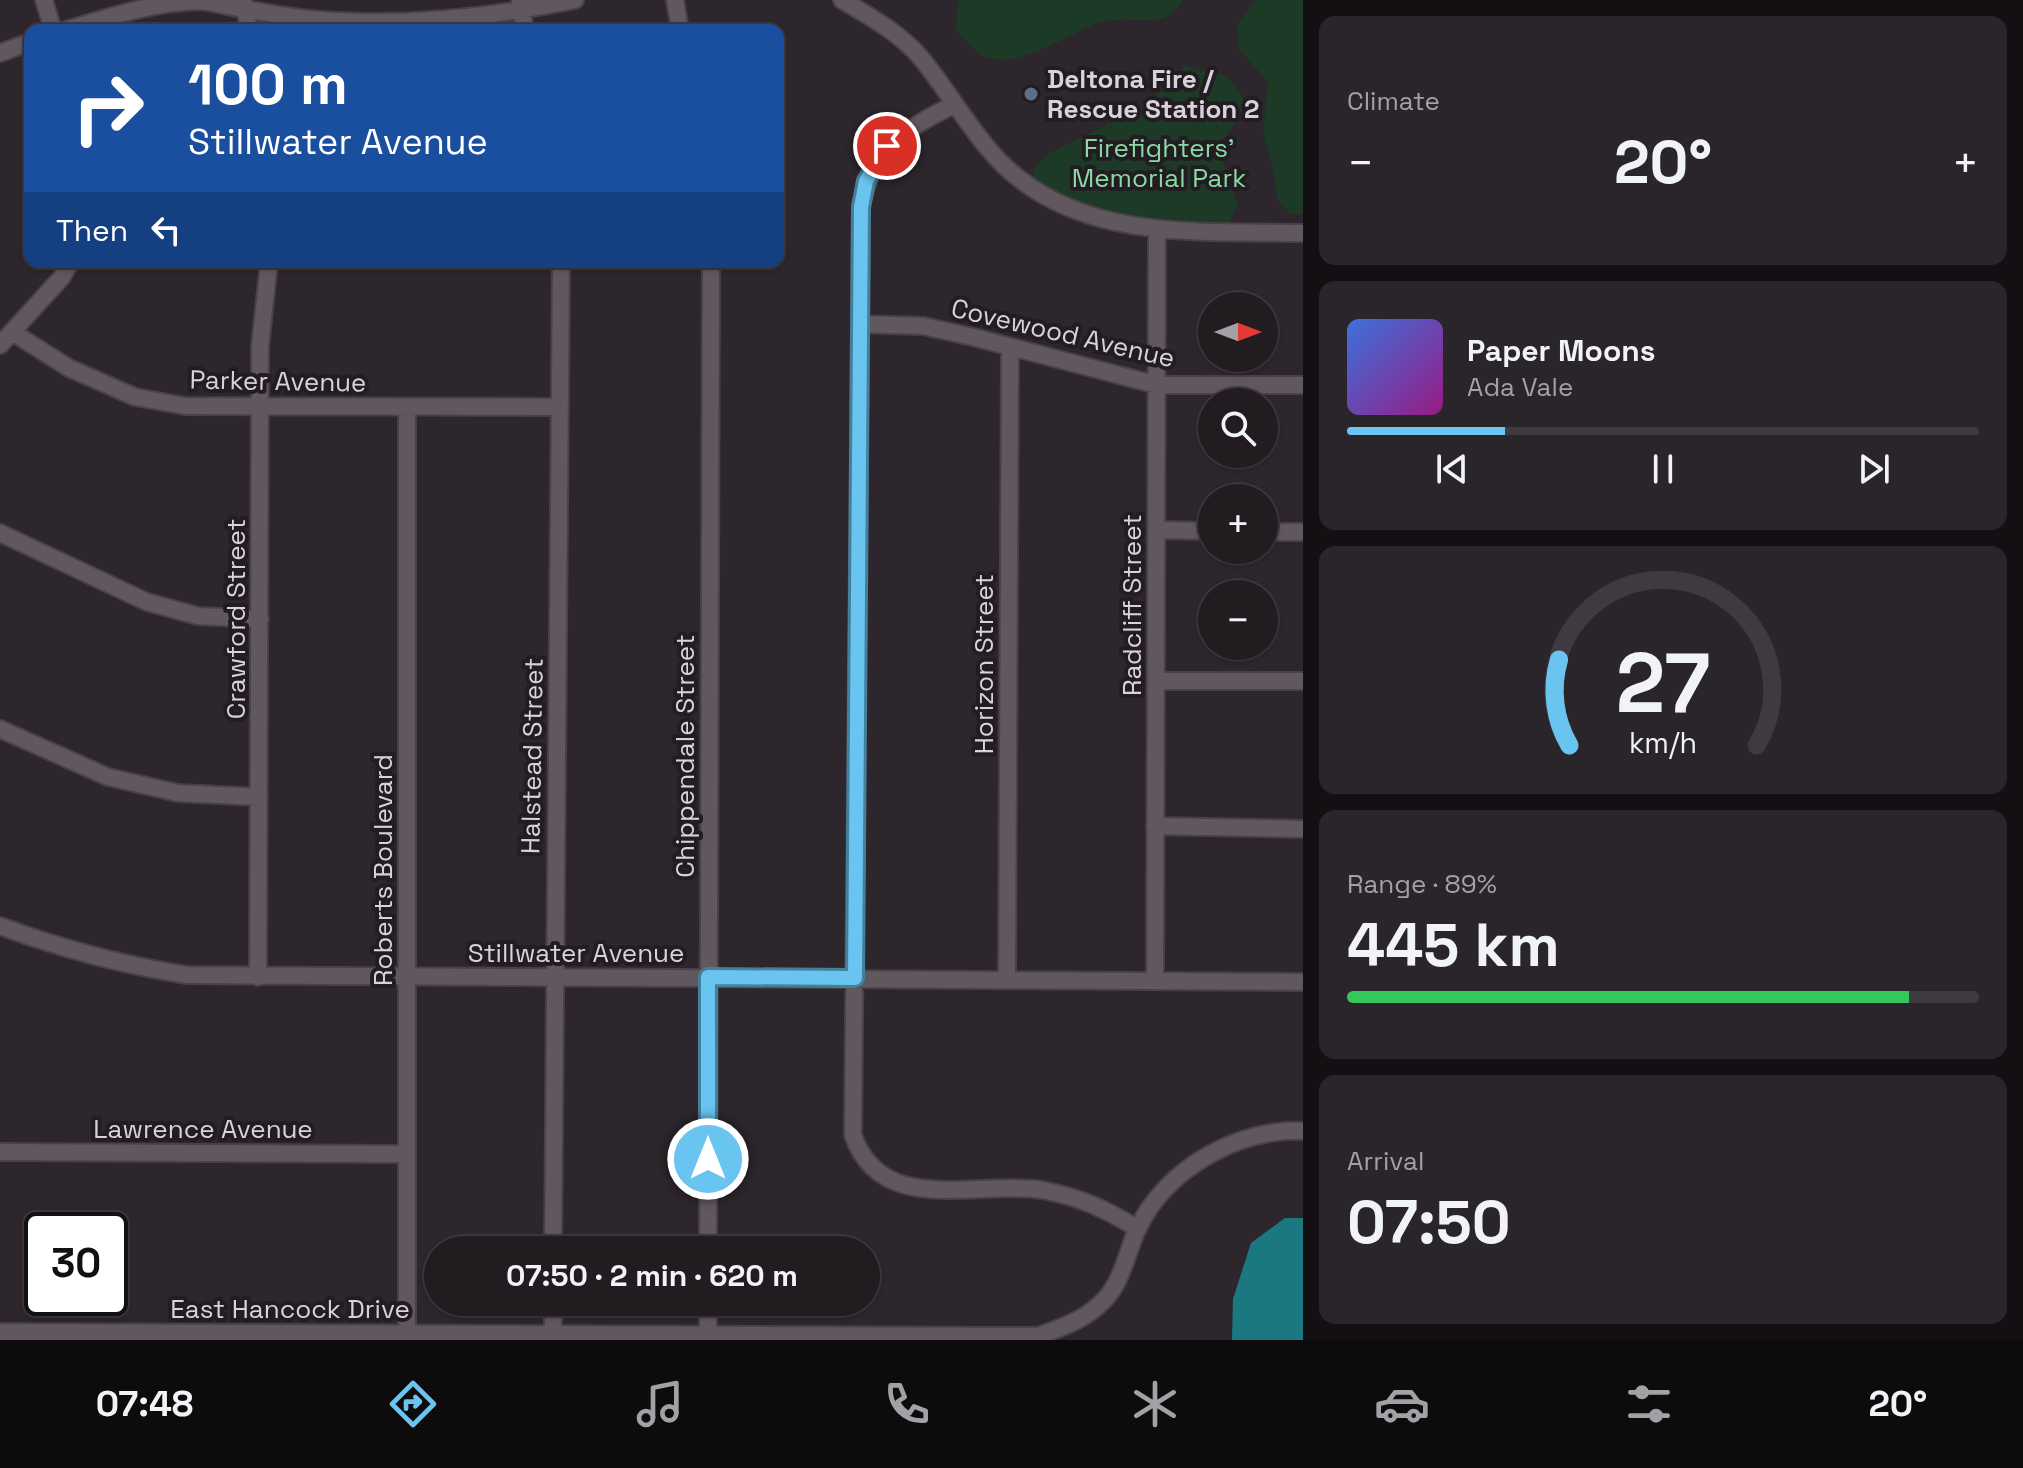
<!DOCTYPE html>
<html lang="en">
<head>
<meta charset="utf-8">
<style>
  :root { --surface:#221c21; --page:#2a252a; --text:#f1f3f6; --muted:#a2a1a5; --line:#3f3a3f; --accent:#69c4f0 }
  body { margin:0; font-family:"Space Grotesk",sans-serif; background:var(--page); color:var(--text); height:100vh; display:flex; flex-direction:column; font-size:30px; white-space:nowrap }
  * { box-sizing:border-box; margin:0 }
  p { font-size:26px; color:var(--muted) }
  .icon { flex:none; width:44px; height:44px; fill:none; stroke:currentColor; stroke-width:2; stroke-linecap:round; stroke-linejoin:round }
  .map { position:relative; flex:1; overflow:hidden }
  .sheet { display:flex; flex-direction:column; gap:16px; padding:16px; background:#130f12; width:720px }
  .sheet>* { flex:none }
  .top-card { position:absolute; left:24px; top:24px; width:760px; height:244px; border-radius:16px; box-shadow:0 2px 6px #0004,0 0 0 2px var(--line); background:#1a4fa0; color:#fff; overflow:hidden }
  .needle { width:52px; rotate:90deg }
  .buttons { position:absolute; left:1198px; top:292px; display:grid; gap:16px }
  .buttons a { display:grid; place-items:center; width:80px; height:80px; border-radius:50%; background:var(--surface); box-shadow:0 2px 6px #0004,0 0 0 2px var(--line); font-size:40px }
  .speed { position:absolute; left:24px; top:1212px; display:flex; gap:16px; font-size:40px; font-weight:700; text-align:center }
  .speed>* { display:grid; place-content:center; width:104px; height:104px; border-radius:50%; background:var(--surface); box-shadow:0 2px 6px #0004,0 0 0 2px var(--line); line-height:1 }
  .speed .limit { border:4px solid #111; border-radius:12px; background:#fff; color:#111 }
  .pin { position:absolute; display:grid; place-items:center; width:68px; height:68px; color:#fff; margin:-34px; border:4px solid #fff; border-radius:50%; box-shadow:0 2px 8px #0007 }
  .me { position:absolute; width:88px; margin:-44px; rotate:0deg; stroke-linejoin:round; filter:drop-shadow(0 0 6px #0008) }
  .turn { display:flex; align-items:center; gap:28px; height:168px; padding:0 32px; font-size:36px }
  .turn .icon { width:104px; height:104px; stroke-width:2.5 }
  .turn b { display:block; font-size:56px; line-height:68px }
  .then { display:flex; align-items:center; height:76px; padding:0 32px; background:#0003; gap:16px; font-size:30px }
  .big { font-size:60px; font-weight:700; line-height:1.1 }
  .sheet .card { flex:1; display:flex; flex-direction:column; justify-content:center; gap:12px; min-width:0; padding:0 28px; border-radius:16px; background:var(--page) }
  .sheet .dial { align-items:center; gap:0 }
  .dial svg { height:208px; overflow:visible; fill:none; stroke:var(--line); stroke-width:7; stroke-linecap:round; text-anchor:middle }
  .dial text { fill:var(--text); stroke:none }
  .song { display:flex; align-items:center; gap:24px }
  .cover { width:96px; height:96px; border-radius:12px; background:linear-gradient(135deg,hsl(220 70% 55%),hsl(310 70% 35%)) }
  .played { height:8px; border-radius:4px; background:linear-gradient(90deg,var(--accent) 25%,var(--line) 25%) }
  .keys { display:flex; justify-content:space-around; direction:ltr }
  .heat { display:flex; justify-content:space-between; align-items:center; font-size:44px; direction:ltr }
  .charge { height:12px; border-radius:6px; background:linear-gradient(90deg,#34c759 89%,var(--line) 0) }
  .trip { position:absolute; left:424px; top:1236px; width:456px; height:80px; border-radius:40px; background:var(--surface); box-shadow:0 2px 6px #0004,0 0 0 2px var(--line); font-weight:700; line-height:80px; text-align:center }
  .menu { display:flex; height:128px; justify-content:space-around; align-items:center; background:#0e0b0d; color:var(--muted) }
  .menu .icon { width:56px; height:56px }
  .menu .selected { color:var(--accent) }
  .menu b { font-size:36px; color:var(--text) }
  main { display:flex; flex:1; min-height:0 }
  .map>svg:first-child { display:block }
  .green { fill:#1c3a26 }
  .water { fill:#1b7881 }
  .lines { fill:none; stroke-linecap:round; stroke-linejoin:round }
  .minor-casing { stroke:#484248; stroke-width:20 }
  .minor { stroke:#60575f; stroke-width:16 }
  .route-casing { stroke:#447f9c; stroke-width:20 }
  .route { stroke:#69c4f0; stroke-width:14 }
  .service-dot { fill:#5c6f8a; stroke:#231c23; stroke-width:3 }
  .labels { text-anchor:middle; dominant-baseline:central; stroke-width:8; stroke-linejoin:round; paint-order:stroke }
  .poi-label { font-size:26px; font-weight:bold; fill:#d8d3d8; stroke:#231c23; text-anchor:start }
  .park-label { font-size:26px; fill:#88daa2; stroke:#231c23 }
  .street-label { font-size:26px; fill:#d8d3d8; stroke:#231c23 }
</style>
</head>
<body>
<main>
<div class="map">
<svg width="1303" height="1340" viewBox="0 0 1303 1340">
  <rect width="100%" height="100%" fill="#2d262c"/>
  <!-- green -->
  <path class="green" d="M958,0h225c-15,33 -55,13 -84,23 -29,10 -74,42 -105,36 -18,-3 -28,-17 -38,-30z
    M1256,0h47v214h-12l-14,-15 -3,-27 -11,-39 5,-50 -29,-35 -2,-24z
    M1183,66l43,9 18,24 -5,20 -22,27 21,59 -10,21c-67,-3 -141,-2 -194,-48v-8l11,-14c32,-18 127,-57 138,-90z"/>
  <!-- water -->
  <path class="water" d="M1285,1218h18v122h-71l1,-41 18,-56z"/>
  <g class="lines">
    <defs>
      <path id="minor" d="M44,0l9,30
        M675,0l5,30
        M842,0c27,16 58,33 79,58 23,28 42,60 65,88 78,97 206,85 317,87
        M244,2l5,28
        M520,2l5,28
        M66,30c46,-14 88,-28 136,-29 43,8 89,18 134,20 80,4 161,-5 239,-21
        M0,53l30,-11
        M955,104c-51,26 -83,44 -94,103l-8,928c28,82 123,45 189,55 37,7 64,19 96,39
        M860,324l63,2 50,11 184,48h146
        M12,332l57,36 66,29 50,9 375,1
        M0,345l62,-68 8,-15
        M407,407v927
        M1157,530l55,1
        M1264,532h39
        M0,533l147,69 51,14 62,3
        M1156,681h147
        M0,729l108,48 70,16 81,4
        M1155,826l148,3
        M0,926c62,23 122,39 187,49l1116,7
        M258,977l2,-630 9,-85
        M1007,979l3,-631
        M1155,980l2,-749
        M0,1152l406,2
        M553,1250l8,-988
        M708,1250l3,-988
        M708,1302v35
        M0,1332l1038,4c25,-9 50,-17 69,-39 16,-19 20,-45 30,-67 28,-61 101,-102 166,-99
        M553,1335v-33"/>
    </defs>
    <!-- minor casing -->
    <use href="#minor" class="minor-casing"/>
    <!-- minor -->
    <use href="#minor" class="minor"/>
  </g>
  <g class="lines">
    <defs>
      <path id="route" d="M708,1159v-182l147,1 6,-771 5,-26 21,-35"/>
    </defs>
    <!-- route casing -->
    <use href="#route" class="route-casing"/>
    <!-- route -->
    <use href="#route" class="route"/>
  </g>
  <!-- markers -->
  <circle class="service-dot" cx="1031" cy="94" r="8"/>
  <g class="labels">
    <!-- poi labels -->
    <g class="poi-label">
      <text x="1047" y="79">Deltona Fire /<tspan x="1047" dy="30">Rescue Station 2</tspan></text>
    </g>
    <!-- park labels -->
    <g class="park-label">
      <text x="1159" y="148">Firefighters'<tspan x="1159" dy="30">Memorial Park</tspan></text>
    </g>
    <!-- street labels -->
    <g class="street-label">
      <text transform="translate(1063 333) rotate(13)">Covewood Avenue</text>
      <text transform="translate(278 381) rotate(1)">Parker Avenue</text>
      <text transform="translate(1132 605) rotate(-90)">Radcliff Street</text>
      <text transform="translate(236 619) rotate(-90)">Crawford Street</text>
      <text transform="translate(984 664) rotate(-90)">Horizon Street</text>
      <text transform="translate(532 756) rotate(-89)">Halstead Street</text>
      <text transform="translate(685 756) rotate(-90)">Chippendale Street</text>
      <text transform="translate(383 870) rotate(-90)">Roberts Boulevard</text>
      <text x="576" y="953">Stillwater Avenue</text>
      <text x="203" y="1129">Lawrence Avenue</text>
      <text x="290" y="1309">East Hancock Drive</text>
    </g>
  </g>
</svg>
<div class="buttons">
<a><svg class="needle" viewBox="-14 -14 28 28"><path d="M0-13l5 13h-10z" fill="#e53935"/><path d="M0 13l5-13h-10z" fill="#a2a1a5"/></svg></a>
<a><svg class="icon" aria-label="search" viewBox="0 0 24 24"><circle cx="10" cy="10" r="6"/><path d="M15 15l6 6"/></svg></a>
<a>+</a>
<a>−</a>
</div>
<div class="speed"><div class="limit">30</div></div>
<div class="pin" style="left:887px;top:146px;background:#d93025"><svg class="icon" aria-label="arrive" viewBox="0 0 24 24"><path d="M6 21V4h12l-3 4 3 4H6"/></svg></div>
<svg class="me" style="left:708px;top:1159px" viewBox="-20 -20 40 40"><circle r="17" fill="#69c4f0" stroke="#fff" stroke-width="3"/><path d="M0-11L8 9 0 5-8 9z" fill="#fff"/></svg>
<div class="trip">07:50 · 2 min · 620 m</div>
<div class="top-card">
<div class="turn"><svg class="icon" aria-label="right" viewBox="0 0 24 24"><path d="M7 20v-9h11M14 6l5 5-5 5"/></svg><div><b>100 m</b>Stillwater Avenue</div></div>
<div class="then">Then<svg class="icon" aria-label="left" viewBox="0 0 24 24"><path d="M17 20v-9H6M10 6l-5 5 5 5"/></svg></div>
</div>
</div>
<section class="sheet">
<div class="card"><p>Climate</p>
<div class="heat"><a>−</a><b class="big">20°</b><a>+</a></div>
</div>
<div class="card">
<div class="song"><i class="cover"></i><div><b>Paper Moons</b><p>Ada Vale</p></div></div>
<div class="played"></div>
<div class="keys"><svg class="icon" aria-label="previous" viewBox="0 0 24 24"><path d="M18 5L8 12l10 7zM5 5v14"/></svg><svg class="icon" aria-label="pause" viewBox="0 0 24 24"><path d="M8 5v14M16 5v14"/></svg><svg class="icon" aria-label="next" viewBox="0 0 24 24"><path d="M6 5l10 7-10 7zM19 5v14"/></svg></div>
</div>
<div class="card dial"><svg viewBox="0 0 100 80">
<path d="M14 69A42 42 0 1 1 86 69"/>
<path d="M14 69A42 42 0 0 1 10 36" stroke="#69c4f0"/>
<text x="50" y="56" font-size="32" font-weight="700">27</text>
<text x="50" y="72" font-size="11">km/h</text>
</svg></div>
<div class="card"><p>Range · 89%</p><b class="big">445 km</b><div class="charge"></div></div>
<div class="card"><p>Arrival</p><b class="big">07:50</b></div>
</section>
</main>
<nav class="menu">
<b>07:48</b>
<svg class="icon selected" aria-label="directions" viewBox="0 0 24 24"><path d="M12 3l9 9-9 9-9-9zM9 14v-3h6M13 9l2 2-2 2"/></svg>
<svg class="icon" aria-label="music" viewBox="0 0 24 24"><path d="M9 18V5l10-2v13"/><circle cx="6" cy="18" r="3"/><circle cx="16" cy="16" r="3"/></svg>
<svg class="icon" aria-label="phone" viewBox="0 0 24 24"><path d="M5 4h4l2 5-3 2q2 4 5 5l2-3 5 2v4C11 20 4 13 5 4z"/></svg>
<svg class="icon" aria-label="climate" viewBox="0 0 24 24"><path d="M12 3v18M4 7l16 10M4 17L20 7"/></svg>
<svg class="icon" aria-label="car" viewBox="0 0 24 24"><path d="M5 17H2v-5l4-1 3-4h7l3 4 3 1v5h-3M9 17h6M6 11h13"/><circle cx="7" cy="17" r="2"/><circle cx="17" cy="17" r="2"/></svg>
<svg class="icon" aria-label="filters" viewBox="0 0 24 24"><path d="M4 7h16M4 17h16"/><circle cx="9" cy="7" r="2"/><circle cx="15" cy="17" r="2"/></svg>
<b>20°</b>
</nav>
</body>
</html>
